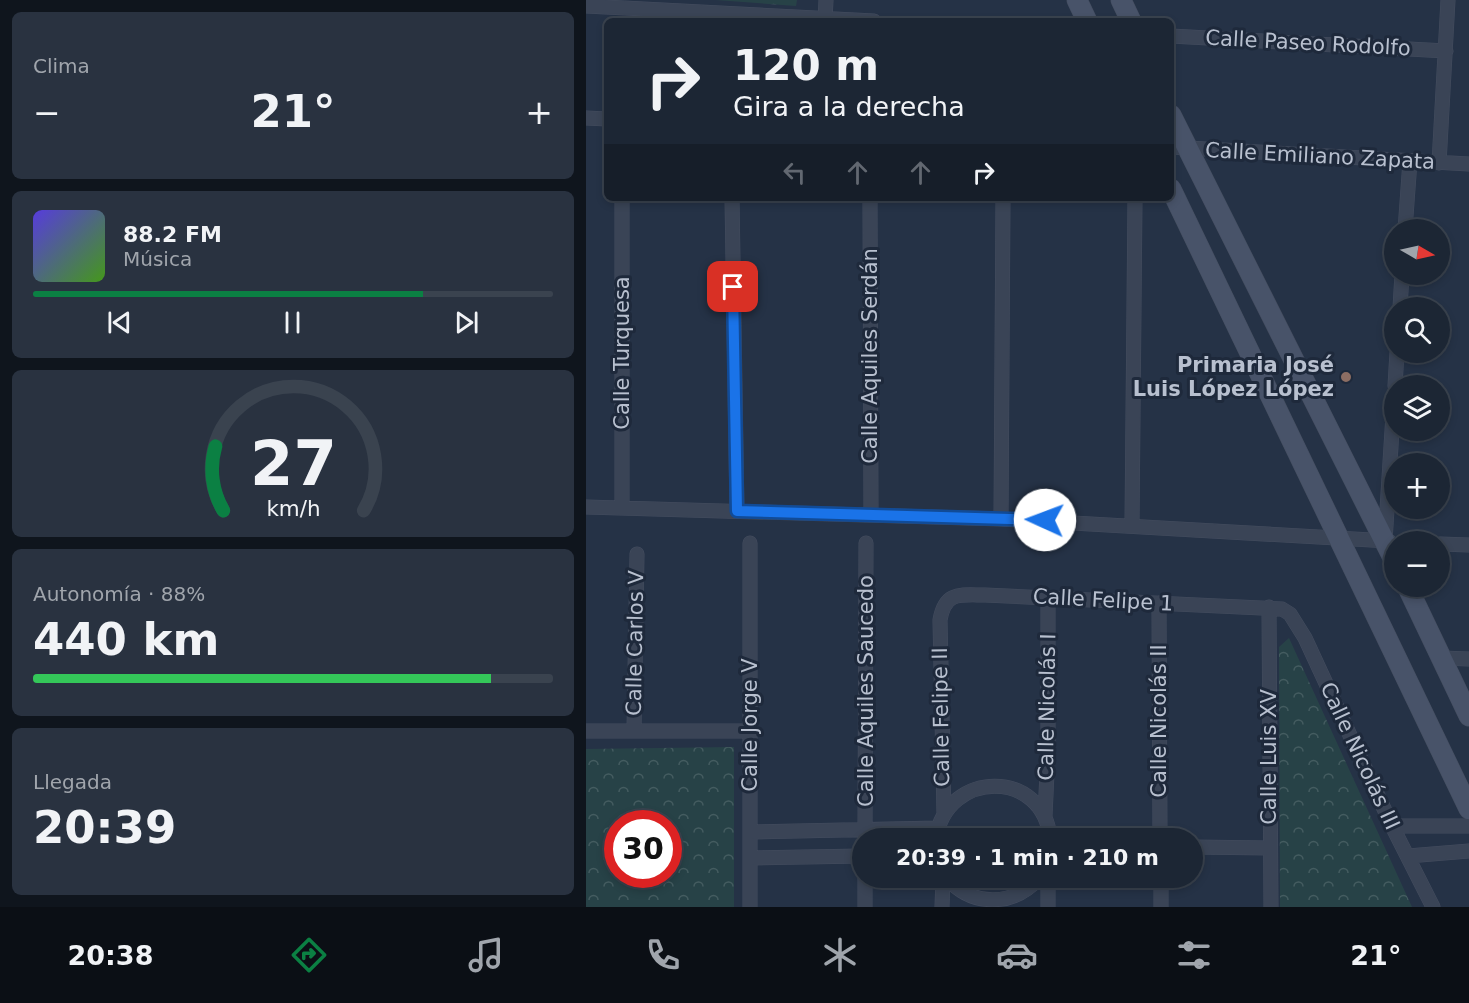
<!DOCTYPE html>
<html lang="es">
<head>
<meta charset="utf-8">
<style>
  :root { --surface:#1c2634; --page:#293240; --text:#f1f3f6; --muted:#a0a5ac; --line:#3a434f; --accent:#0b8043 }
  body { margin:0; font-family:"DejaVu Sans",sans-serif; background:var(--page); color:var(--text); height:100vh; display:flex; flex-direction:column; font-size:22px; white-space:nowrap }
  * { box-sizing:border-box; margin:0 }
  p { font-size:20px; color:var(--muted) }
  .icon { flex:none; width:33px; height:33px; fill:none; stroke:currentColor; stroke-width:2; stroke-linecap:round; stroke-linejoin:round }
  .map { position:relative; flex:1; overflow:hidden }
  .side { display:flex; flex-direction:column; gap:12px; padding:12px; background:#0f151d; width:586px }
  .side>* { flex:none }
  .banner { position:absolute; left:18px; top:18px; width:570px; height:183px; border-radius:9px; box-shadow:0 3px 9px #0003,0 0 0 2px var(--line); background:#1c2634; color:var(--text); overflow:hidden }
  .needle { width:39px; rotate:99deg }
  .buttons { position:absolute; left:798px; top:219px; display:grid; gap:12px }
  .buttons a { display:grid; place-items:center; width:66px; height:66px; border-radius:50%; background:var(--surface); box-shadow:0 3px 9px #0003,0 0 0 2px var(--line); font-size:30px }
  .speed { position:absolute; left:18px; top:810px; display:flex; gap:12px; font-size:30px; font-weight:700; text-align:center }
  .speed>* { display:grid; place-content:center; width:78px; height:78px; border-radius:50%; background:var(--surface); box-shadow:0 3px 9px #0003,0 0 0 2px var(--line); line-height:1 }
  .speed .limit { border:9px solid #d22; background:#fff; color:#111 }
  .pin { position:absolute; display:grid; place-items:center; width:51px; height:51px; color:#fff; margin:-26px; border-radius:12px; box-shadow:0 3px 9px #0006 }
  .me { position:absolute; width:66px; margin:-33px; rotate:272deg; stroke-linejoin:round; filter:drop-shadow(0 0 4px #0008) }
  .turn { display:flex; align-items:center; gap:21px; height:126px; padding:0 30px; font-size:27px }
  .turn .icon { width:78px; height:78px; stroke-width:2.5 }
  .turn b { display:block; font-size:42px; line-height:51px }
  .lanes { display:flex; align-items:center; height:57px; padding:0 30px; background:#0003; justify-content:center; gap:30px; direction:ltr }
  .lanes .off { opacity:.35 }
  .big { font-size:45px; font-weight:600; line-height:1.1 }
  .side .tile { flex:1; display:flex; flex-direction:column; justify-content:center; gap:9px; min-width:0; padding:0 21px; border-radius:9px; background:var(--page) }
  .side .dial { align-items:center; gap:0 }
  .dial svg { height:156px; overflow:visible; fill:none; stroke:var(--line); stroke-width:7; stroke-linecap:round; text-anchor:middle }
  .dial text { fill:var(--text); stroke:none }
  .song { display:flex; align-items:center; gap:18px }
  .cover { width:72px; height:72px; border-radius:9px; background:linear-gradient(135deg,hsl(250 70% 55%),hsl(100 70% 35%)) }
  .played { height:6px; border-radius:3px; background:linear-gradient(90deg,var(--accent) 75%,var(--line) 75%) }
  .keys { display:flex; justify-content:space-around; direction:ltr }
  .heat { display:flex; justify-content:space-between; align-items:center; font-size:33px; direction:ltr }
  .charge { height:9px; border-radius:4px; background:linear-gradient(90deg,#34c759 88%,var(--line) 0) }
  .trip { position:absolute; left:266px; top:828px; width:351px; height:60px; border-radius:30px; background:var(--surface); box-shadow:0 3px 9px #0003,0 0 0 2px var(--line); font-weight:600; line-height:60px; text-align:center }
  .menu { display:flex; height:96px; justify-content:space-around; align-items:center; background:#0b0f15; color:var(--muted) }
  .menu .icon { width:42px; height:42px }
  .menu .active { color:var(--accent) }
  .menu b { font-size:27px; color:var(--text) }
  main { display:flex; flex:1; min-height:0 }
  .map>svg:first-child { display:block }
  .forest { fill:url(#forest-crowns); fill-rule:evenodd }
  .lines { fill:none; stroke-linecap:round; stroke-linejoin:round }
  .street-casing { stroke:#444d5f; stroke-width:15 }
  .secondary-casing { stroke:#444d5f; stroke-width:21 }
  .street { stroke:#3a4456; stroke-width:14 }
  .secondary { stroke:#485369; stroke-width:20 }
  .route-casing { stroke:#114b97; stroke-width:15 }
  .route { stroke:#1a73e8; stroke-width:10 }
  .education-dot { fill:#8d6e63; stroke:#1e293b; stroke-width:2 }
  .labels { text-anchor:middle; dominant-baseline:central; stroke-width:6; stroke-linejoin:round; paint-order:stroke }
  .street-label { font-size:21px; fill:#b8c0cf; stroke:#1e293b }
  .poi-label { font-size:21px; font-weight:bold; fill:#b8c0cf; stroke:#1e293b; text-anchor:end }
</style>
</head>
<body>
<main>
<section class="side">
<div class="tile"><p>Clima</p>
<div class="heat"><a>−</a><b class="big">21°</b><a>+</a></div>
</div>
<div class="tile">
<div class="song"><i class="cover"></i><div><b>88.2 FM</b><p>Música</p></div></div>
<div class="played"></div>
<div class="keys"><svg class="icon" aria-label="previous" viewBox="0 0 24 24"><path d="M18 5L8 12l10 7zM5 5v14"/></svg><svg class="icon" aria-label="pause" viewBox="0 0 24 24"><path d="M8 5v14M16 5v14"/></svg><svg class="icon" aria-label="next" viewBox="0 0 24 24"><path d="M6 5l10 7-10 7zM19 5v14"/></svg></div>
</div>
<div class="tile dial"><svg viewBox="0 0 100 80">
<path d="M14 69A42 42 0 1 1 86 69"/>
<path d="M14 69A42 42 0 0 1 10 36" stroke="#0b8043"/>
<text x="50" y="56" font-size="32" font-weight="700">27</text>
<text x="50" y="72" font-size="11">km/h</text>
</svg></div>
<div class="tile"><p>Autonomía · 88%</p><b class="big">440 km</b><div class="charge"></div></div>
<div class="tile"><p>Llegada</p><b class="big">20:39</b></div>
</section>
<div class="map">
<svg width="883" height="907" viewBox="0 0 883 907">
  <defs>
    <pattern id="forest-crowns" width="20" height="18" patternUnits="userSpaceOnUse" patternTransform="scale(1.5)"><rect width="20" height="18" fill="#274247"/><path d="M2 6a3 3 0 1 1 6 0M12 15a3 3 0 1 1 6 0" fill="none" stroke="#445c60"/></pattern>
  </defs>
  <rect width="100%" height="100%" fill="#253246"/>
  <!-- forest -->
  <path class="forest" d="M130,0h81l-1,6z
    M703,638l123,269h-132l-1,-260z
    M148,747v160h-148v-158zM32,824h50v50h-50z"/>
  <g class="lines">
    <defs>
      <path id="street" d="M0,6l288,15
        M239,21l1,-21
        M585,36l275,15
        M0,118l21,1
        M585,147l298,17
        M853,163l9,-163
        M36,198v310
        M146,198l5,313
        M284,198l1,316
        M819,230l5,-69
        M814,308l2,-34
        M809,386l2,-34
        M0,507l415,12 388,22
        M415,519l2,-321
        M546,524l3,-326
        M799,541l9,-142
        M164,543v364
        M854,544l29,1
        M573,603l1,235
        M683,607l2,300
        M855,658l28,1
        M0,731h164
        M48,731l3,-177
        M358,814l-4,-194c5,-29 20,-25 45,-25l297,14 8,5 15,24 87,188 41,81
        M459,816l3,-65v-154
        M806,826h77
        M164,832l187,-4
        M279,838l1,-295
        M350,838c11,-69 108,-69 114,0
        M606,847l78,1
        M822,856l61,-5
        M164,858l112,-2
        M361,878c25,29 66,29 92,0
        M462,878v29
        M575,878v29
        M279,907v-29
        M356,907l1,-29"/>
      <path id="secondary" d="M491,0l10,21
        M535,0l10,21
        M585,115l223,445
        M585,189l298,620
        M821,586l62,130"/>
    </defs>
    <!-- street casing -->
    <use href="#street" class="street-casing"/>
    <!-- secondary casing -->
    <use href="#secondary" class="secondary-casing"/>
    <!-- street -->
    <use href="#street" class="street"/>
    <!-- secondary -->
    <use href="#secondary" class="secondary"/>
  </g>
  <g class="lines">
    <defs>
      <path id="route" d="M147,287l4,224 308,9"/>
    </defs>
    <!-- route casing -->
    <use href="#route" class="route-casing"/>
    <!-- route -->
    <use href="#route" class="route"/>
  </g>
  <!-- markers -->
  <circle class="education-dot" cx="760" cy="377" r="6"/>
  <g class="labels">
    <!-- street labels -->
    <g class="street-label">
      <text transform="translate(722 43) rotate(3)">Calle Paseo Rodolfo</text>
      <text transform="translate(734 156) rotate(3)">Calle Emiliano Zapata</text>
      <text transform="translate(36 353) rotate(-90)">Calle Turquesa</text>
      <text transform="translate(284 356) rotate(-90)">Calle Aquiles Serdán</text>
      <text transform="translate(517 600) rotate(3)">Calle Felipe 1</text>
      <text transform="translate(49 643) rotate(-89)">Calle Carlos V</text>
      <text transform="translate(280 691) rotate(-90)">Calle Aquiles Saucedo</text>
      <text transform="translate(461 707) rotate(-89)">Calle Nicolás I</text>
      <text transform="translate(355 717) rotate(-91)">Calle Felipe II</text>
      <text transform="translate(573 721) rotate(-90)">Calle Nicolás II</text>
      <text transform="translate(164 725) rotate(-90)">Calle Jorge V</text>
      <text transform="translate(774 756) rotate(65)">Calle Nicolás III</text>
      <text transform="translate(683 757) rotate(-90)">Calle Luis XV</text>
    </g>
    <!-- poi labels -->
    <g class="poi-label">
      <text x="748" y="365">Primaria José<tspan x="748" dy="24">Luis López López</tspan></text>
    </g>
  </g>
</svg>
<div class="buttons">
<a><svg class="needle" viewBox="-14 -14 28 28"><path d="M0-13l5 13h-10z" fill="#e53935"/><path d="M0 13l5-13h-10z" fill="#a0a5ac"/></svg></a>
<a><svg class="icon" aria-label="search" viewBox="0 0 24 24"><circle cx="10" cy="10" r="6"/><path d="M15 15l6 6"/></svg></a>
<a><svg class="icon" aria-label="layers" viewBox="0 0 24 24"><path d="M12 4l9 5-9 5-9-5zM3 14l9 5 9-5"/></svg></a>
<a>+</a>
<a>−</a>
</div>
<div class="speed"><div class="limit">30</div></div>
<div class="pin" style="left:147px;top:287px;background:#d93025"><svg class="icon" aria-label="arrive" viewBox="0 0 24 24"><path d="M6 21V4h12l-3 4 3 4H6"/></svg></div>
<svg class="me" style="left:459px;top:520px" viewBox="-20 -20 40 40"><circle r="19" fill="#fff"/><path d="M0-13L10 11 0 6-10 11z" fill="#1a73e8"/></svg>
<div class="trip">20:39 · 1 min · 210 m</div>
<div class="banner">
<div class="turn"><svg class="icon" aria-label="right" viewBox="0 0 24 24"><path d="M7 20v-9h11M14 6l5 5-5 5"/></svg><div><b>120 m</b>Gira a la derecha</div></div>
<div class="lanes"><svg class="icon off" aria-label="left" viewBox="0 0 24 24"><path d="M17 20v-9H6M10 6l-5 5 5 5"/></svg><svg class="icon off" aria-label="ahead" viewBox="0 0 24 24"><path d="M12 20V5M6 11l6-6 6 6"/></svg><svg class="icon off" aria-label="ahead" viewBox="0 0 24 24"><path d="M12 20V5M6 11l6-6 6 6"/></svg><svg class="icon" aria-label="right" viewBox="0 0 24 24"><path d="M7 20v-9h11M14 6l5 5-5 5"/></svg></div>
</div>
</div>
</main>
<nav class="menu">
<b>20:38</b>
<svg class="icon active" aria-label="directions" viewBox="0 0 24 24"><path d="M12 3l9 9-9 9-9-9zM9 14v-3h6M13 9l2 2-2 2"/></svg>
<svg class="icon" aria-label="music" viewBox="0 0 24 24"><path d="M9 18V5l10-2v13"/><circle cx="6" cy="18" r="3"/><circle cx="16" cy="16" r="3"/></svg>
<svg class="icon" aria-label="phone" viewBox="0 0 24 24"><path d="M5 4h4l2 5-3 2q2 4 5 5l2-3 5 2v4C11 20 4 13 5 4z"/></svg>
<svg class="icon" aria-label="climate" viewBox="0 0 24 24"><path d="M12 3v18M4 7l16 10M4 17L20 7"/></svg>
<svg class="icon" aria-label="car" viewBox="0 0 24 24"><path d="M5 17H2v-5l4-1 3-4h7l3 4 3 1v5h-3M9 17h6M6 11h13"/><circle cx="7" cy="17" r="2"/><circle cx="17" cy="17" r="2"/></svg>
<svg class="icon" aria-label="filters" viewBox="0 0 24 24"><path d="M4 7h16M4 17h16"/><circle cx="9" cy="7" r="2"/><circle cx="15" cy="17" r="2"/></svg>
<b>21°</b>
</nav>
</body>
</html>
